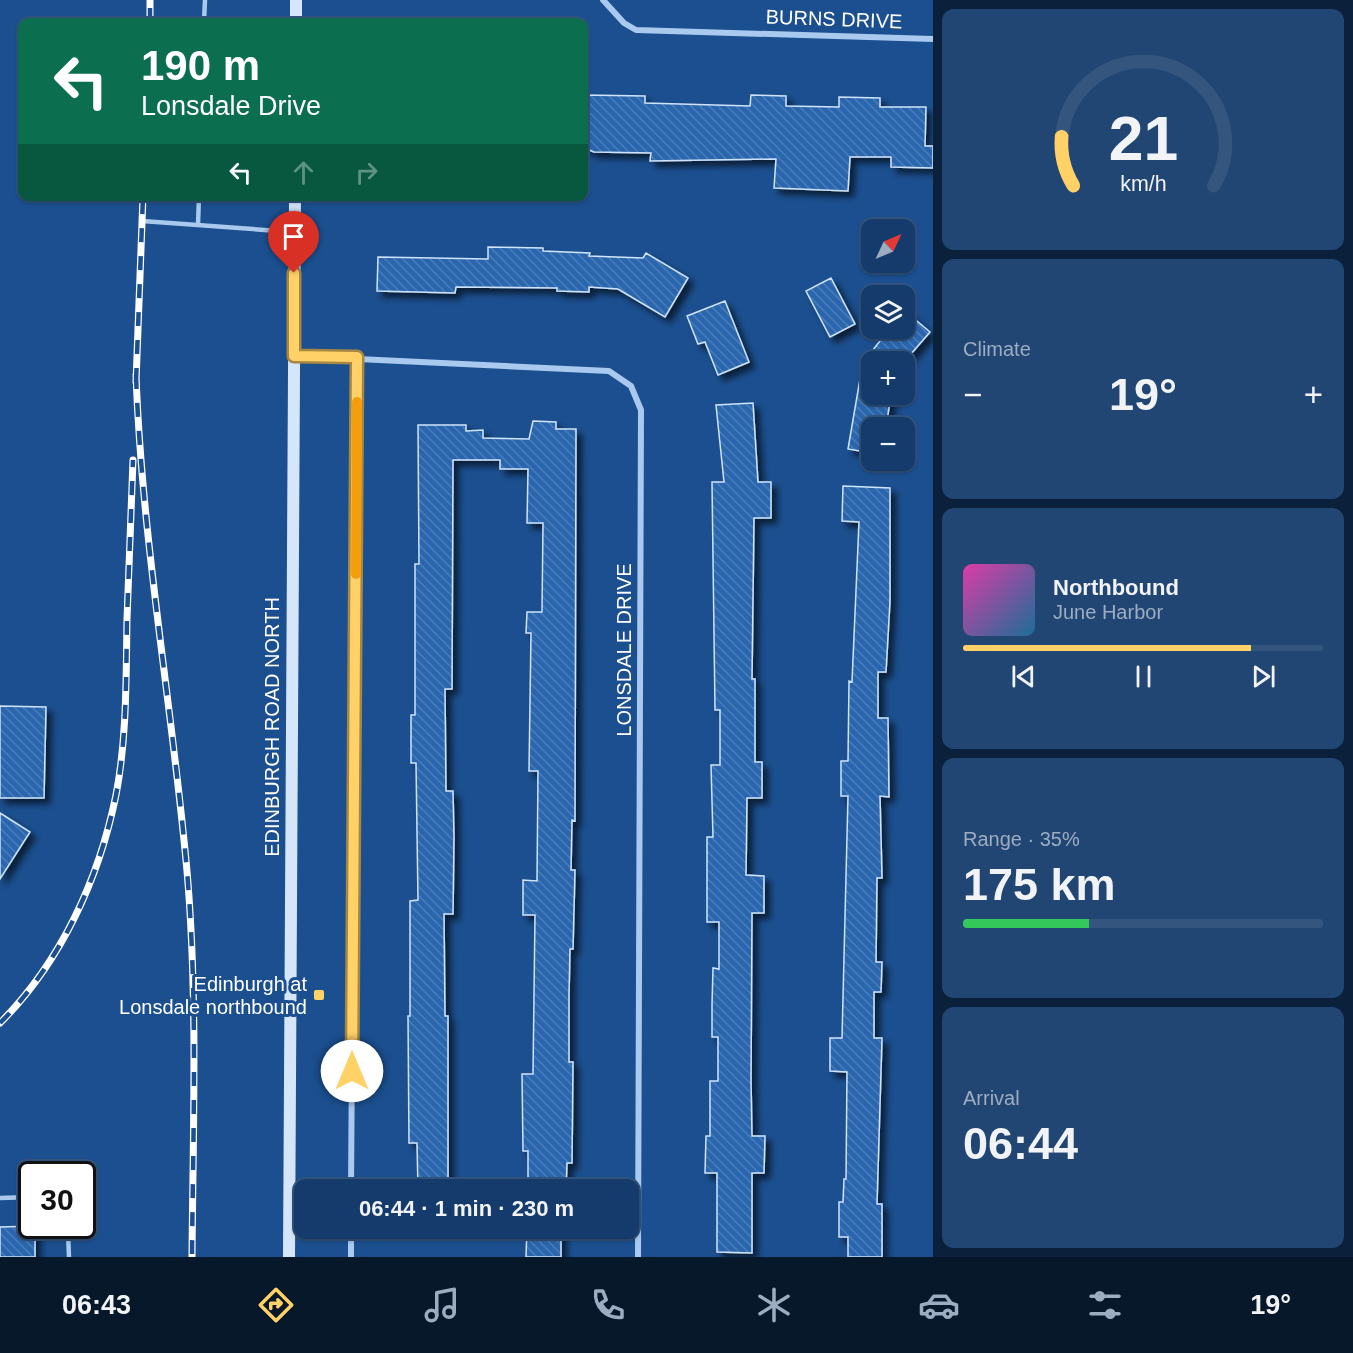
<!DOCTYPE html>
<html lang="en">
<head>
<meta charset="utf-8">
<style>
  :root { --surface:#143b6b; --page:#214673; --text:#f1f3f6; --muted:#9dadc1; --line:#33557e; --accent:#ffd166 }
  body { margin:0; font-family:Helvetica,sans-serif; background:var(--page); color:var(--text); height:100vh; display:flex; flex-direction:column; font-size:22px; white-space:nowrap }
  * { box-sizing:border-box; margin:0 }
  p { font-size:20px; color:var(--muted) }
  .icon { flex:none; width:33px; height:33px; fill:none; stroke:currentColor; stroke-width:2; stroke-linecap:round; stroke-linejoin:round }
  .map { position:relative; flex:1; overflow:hidden }
  .drawer { display:flex; flex-direction:column; gap:9px; padding:9px; background:#0b203b; width:420px }
  .drawer>* { flex:none }
  .hud { position:absolute; left:18px; top:18px; width:570px; height:183px; border-radius:12px; box-shadow:0 2px 4px #0004,0 0 0 2px var(--line); background:#0b6e4f; color:#fff; overflow:hidden }
  .needle { width:39px; rotate:46deg }
  .fabs { position:absolute; left:861px; top:219px; display:grid; gap:12px }
  .fabs a { display:grid; place-items:center; width:54px; height:54px; border-radius:12px; background:var(--surface); box-shadow:0 2px 4px #0004,0 0 0 2px var(--line); font-size:30px }
  .speed { position:absolute; left:18px; top:1161px; display:flex; gap:12px; font-size:30px; font-weight:700; text-align:center }
  .speed>* { display:grid; place-content:center; width:78px; height:78px; border-radius:50%; background:var(--surface); box-shadow:0 2px 4px #0004,0 0 0 2px var(--line); line-height:1 }
  .speed .limit { border:3px solid #111; border-radius:9px; background:#fff; color:#111 }
  .pin { position:absolute; display:grid; place-items:center; width:51px; height:51px; color:#fff; margin:-62px -26px; border-radius:50% 50% 50% 0; rotate:-45deg; box-shadow:0 0 6px #0007 }
  .pin .icon { rotate:45deg }
  .me { position:absolute; width:66px; margin:-33px; rotate:0deg; stroke-linejoin:round; filter:drop-shadow(0 0 4px #0008) }
  .turn { display:flex; align-items:center; gap:21px; height:126px; padding:0 24px; font-size:27px }
  .turn .icon { width:78px; height:78px; stroke-width:2.5 }
  .turn b { display:block; font-size:42px; line-height:51px }
  .lanes { display:flex; align-items:center; height:57px; padding:0 24px; background:#0003; justify-content:center; gap:30px; direction:ltr }
  .lanes .off { opacity:.35 }
  .big { font-size:45px; font-weight:700; line-height:1.1 }
  .drawer .card { flex:1; display:flex; flex-direction:column; justify-content:center; gap:9px; min-width:0; padding:0 21px; border-radius:12px; background:var(--page) }
  .drawer .dial { align-items:center; gap:0 }
  .dial svg { height:156px; overflow:visible; fill:none; stroke:var(--line); stroke-width:7; stroke-linecap:round; text-anchor:middle }
  .dial text { fill:var(--text); stroke:none }
  .song { display:flex; align-items:center; gap:18px }
  .cover { width:72px; height:72px; border-radius:9px; background:linear-gradient(135deg,hsl(320 70% 55%),hsl(200 70% 35%)) }
  .played { height:6px; border-radius:3px; background:linear-gradient(90deg,var(--accent) 80%,var(--line) 80%) }
  .keys { display:flex; justify-content:space-around; direction:ltr }
  .heat { display:flex; justify-content:space-between; align-items:center; font-size:33px; direction:ltr }
  .charge { height:9px; border-radius:4px; background:linear-gradient(90deg,#34c759 35%,var(--line) 0) }
  .trip { position:absolute; left:294px; top:1179px; width:345px; height:60px; border-radius:12px; background:var(--surface); box-shadow:0 2px 4px #0004,0 0 0 2px var(--line); font-weight:700; line-height:60px; text-align:center }
  .tab-bar { display:flex; height:96px; justify-content:space-around; align-items:center; background:#08182b; color:var(--muted) }
  .tab-bar .icon { width:42px; height:42px }
  .tab-bar .on { color:var(--accent) }
  .tab-bar b { font-size:27px; color:var(--text) }
  main { display:flex; flex:1; min-height:0 }
  .map>svg:first-child { display:block }
  .building { fill:url(#building-back-hatch); stroke:#cfe3fa; stroke-width:1.5; filter:url(#shadow) }
  .lines { fill:none; stroke-linecap:round; stroke-linejoin:round }
  .lane { stroke:#a9c9ee; stroke-width:4.5 }
  .street { stroke:#a9c9ee; stroke-width:6 }
  .secondary { stroke:#d6e6fa; stroke-width:12 }
  .rail-casing { stroke:#fff; stroke-width:7 }
  .rail { stroke:#1b4f8f; stroke-width:4.5; stroke-dasharray:14; stroke-linecap:butt }
  .route-casing { stroke:#a68842; stroke-width:15 }
  .route { stroke:#ffd166; stroke-width:10 }
  .slow { stroke:#f59e0b; stroke-width:10 }
  .poi-dot { fill:#ffd166; stroke:#1b4f8f; stroke-width:2 }
  .labels { text-anchor:middle; dominant-baseline:central; stroke-width:6; stroke-linejoin:round; paint-order:stroke }
  .street-label { font-size:20px; fill:#fff; stroke:#1b4f8f }
  .poi-label { font-size:20px; fill:#fff; stroke:#1b4f8f; text-anchor:end }
</style>
</head>
<body>
<main>
<div class="map">
<svg width="933" height="1257" viewBox="0 0 933 1257">
  <defs>
    <pattern id="building-back-hatch" width="6" height="6" patternUnits="userSpaceOnUse" patternTransform="scale(1.5)"><rect width="6" height="6" fill="#2a66ad"/><path d="M-1 5l2 2M0 0l6 6M5-1l2 2" fill="none" stroke="#4a7db9"/></pattern>
    <filter id="shadow"><feDropShadow dx="5.5" dy="5.5" stdDeviation="3" flood-color="#0009"/></filter>
  </defs>
  <rect width="100%" height="100%" fill="#1b4f8f"/>
  <!-- building -->
  <path class="building" d="M584,95l61,1v7l105,3 1,-11 35,1v10l53,1v-10l41,1v9h46l-1,39h8v22l-42,-1v-10h-41l-2,34 -74,-3 2,-29 -126,2 1,-8 -57,-1 -10,-4z
    M488,247l55,1v3l47,2 -1,3 54,2 3,-5 42,25 -23,39 -47,-28 -29,-2v5l-32,-1v-3l-101,-1 -1,6 -78,-2 1,-34 110,2z
    M831,278l24,46 -25,13 -24,-46z
    M725,301l24,61 -31,13 -13,-33 -7,2 -11,-28z
    M905,311l25,21 -26,30h-18l-13,-12 17,-22h14z
    M860,379l12,1v14h19l-5,34h-14v25l-24,-4z
    M753,403l5,79h13v36h-17l-2,161h3v83h7v36h-15l-1,77 18,1v37h-12l-1,168 1,55h13l-1,37h-12v80l-35,-1v-79h-12l1,-37h4v-55h8v-44h-6v-32l1,-37 6,1v-47h-12v-85h6l-2,-72h9v-55h-5l-3,-228h12l-8,-77z
    M533,421l23,1v7h20l-1,392 -3,-1 -1,50h4l-2,79h-3l-1,46v67h4l-1,101h-5l-1,27h-38v-39h-5l-1,-77h11l2,-159h-12v-35l14,1 1,-110h-9l2,-138h-5l1,-21h15l1,-89h-16l1,-54h-28v-9h-47l-1,229h-7l1,102h7l1,47 -1,76h-9l1,102h3v174h-30l-1,-47h-8l-1,-127h2v-115l8,-1 -2,-137h-5v-48h4v-151h4l-1,-139h48v6l17,-1v8l46,1z
    M843,486l47,2v113l-4,71h-8v46h10l1,79 -9,-1 2,82h-5l-1,84h6l-1,30h-7v46h8l-5,166h5v53h-34v-20h-9v-35h4l1,-23h2l1,-107 -17,-1v-33h12l6,-242h-7v-35h7l1,-80 3,1 7,-160 -17,-1z
    M0,706l46,1 -2,91h-44z
    M0,813l30,19 -30,47z
    M35,1226v31h-35v-30z
    M527,1228h34v29h-35z"/>
  <g class="lines">
    <!-- lane -->
    <path class="lane" d="M204,22l1,-22
      M142,221l150,11
      M198,225l1,-29
      M0,1198l32,-1
      M62,1226l6,6 1,25"/>
    <!-- street -->
    <path class="street" d="M603,0l21,23 12,7 297,9
      M295,356l314,15 22,15 10,24 -3,847
      M351,1190l6,-833
      M351,1257v-29"/>
    <!-- secondary -->
    <path class="secondary" d="M296,22v-22
      M289,1257l6,-1061"/>
    <defs>
      <path id="rail" d="M150,22v-22
        M136,375c6,166 36,330 51,496 11,128 6,258 5,386
        M136,382l7,-186
        M0,1023c61,-61 99,-144 116,-228 11,-57 10,-118 11,-176 2,-53 4,-106 6,-159"/>
    </defs>
    <!-- rail casing -->
    <use href="#rail" class="rail-casing"/>
    <!-- rail -->
    <use href="#rail" class="rail"/>
  </g>
  <g class="lines">
    <defs>
      <path id="route" d="M294,273v83l63,1 -5,714"/>
    </defs>
    <!-- route casing -->
    <use href="#route" class="route-casing"/>
    <!-- route -->
    <use href="#route" class="route"/>
    <!-- slow -->
    <path class="slow" d="M356,574l1,-172"/>
  </g>
  <!-- markers -->
  <rect class="poi-dot" x="313" y="989" width="12" height="12" rx="3"/>
  <g class="labels">
    <!-- street labels -->
    <g class="street-label">
      <text transform="translate(834 19) rotate(2)">BURNS DRIVE</text>
      <text transform="translate(624 650) rotate(-90)">LONSDALE DRIVE</text>
      <text transform="translate(272 727) rotate(-90)">EDINBURGH ROAD NORTH</text>
    </g>
    <!-- poi labels -->
    <g class="poi-label">
      <text x="307" y="984">Edinburgh at<tspan x="307" dy="23">Lonsdale northbound</tspan></text>
    </g>
  </g>
</svg>
<div class="fabs">
<a><svg class="needle" viewBox="-14 -14 28 28"><path d="M0-13l5 13h-10z" fill="#e53935"/><path d="M0 13l5-13h-10z" fill="#9dadc1"/></svg></a>
<a><svg class="icon" aria-label="layers" viewBox="0 0 24 24"><path d="M12 4l9 5-9 5-9-5zM3 14l9 5 9-5"/></svg></a>
<a>+</a>
<a>−</a>
</div>
<div class="speed"><div class="limit">30</div></div>
<div class="pin" style="left:294px;top:273px;background:#d93025"><svg class="icon" aria-label="arrive" viewBox="0 0 24 24"><path d="M6 21V4h12l-3 4 3 4H6"/></svg></div>
<svg class="me" style="left:352px;top:1071px" viewBox="-20 -20 40 40"><circle r="19" fill="#fff"/><path d="M0-13L10 11 0 6-10 11z" fill="#ffd166"/></svg>
<div class="trip">06:44 · 1 min · 230 m</div>
<div class="hud">
<div class="turn"><svg class="icon" aria-label="left" viewBox="0 0 24 24"><path d="M17 20v-9H6M10 6l-5 5 5 5"/></svg><div><b>190 m</b>Lonsdale Drive</div></div>
<div class="lanes"><svg class="icon" aria-label="left" viewBox="0 0 24 24"><path d="M17 20v-9H6M10 6l-5 5 5 5"/></svg><svg class="icon off" aria-label="ahead" viewBox="0 0 24 24"><path d="M12 20V5M6 11l6-6 6 6"/></svg><svg class="icon off" aria-label="right" viewBox="0 0 24 24"><path d="M7 20v-9h11M14 6l5 5-5 5"/></svg></div>
</div>
</div>
<section class="drawer">
<div class="card dial"><svg viewBox="0 0 100 80">
<path d="M14 69A42 42 0 1 1 86 69"/>
<path d="M14 69A42 42 0 0 1 8 44" stroke="#ffd166"/>
<text x="50" y="56" font-size="32" font-weight="700">21</text>
<text x="50" y="72" font-size="11">km/h</text>
</svg></div>
<div class="card"><p>Climate</p>
<div class="heat"><a>−</a><b class="big">19°</b><a>+</a></div>
</div>
<div class="card">
<div class="song"><i class="cover"></i><div><b>Northbound</b><p>June Harbor</p></div></div>
<div class="played"></div>
<div class="keys"><svg class="icon" aria-label="previous" viewBox="0 0 24 24"><path d="M18 5L8 12l10 7zM5 5v14"/></svg><svg class="icon" aria-label="pause" viewBox="0 0 24 24"><path d="M8 5v14M16 5v14"/></svg><svg class="icon" aria-label="next" viewBox="0 0 24 24"><path d="M6 5l10 7-10 7zM19 5v14"/></svg></div>
</div>
<div class="card"><p>Range · 35%</p><b class="big">175 km</b><div class="charge"></div></div>
<div class="card"><p>Arrival</p><b class="big">06:44</b></div>
</section>
</main>
<nav class="tab-bar">
<b>06:43</b>
<svg class="icon on" aria-label="directions" viewBox="0 0 24 24"><path d="M12 3l9 9-9 9-9-9zM9 14v-3h6M13 9l2 2-2 2"/></svg>
<svg class="icon" aria-label="music" viewBox="0 0 24 24"><path d="M9 18V5l10-2v13"/><circle cx="6" cy="18" r="3"/><circle cx="16" cy="16" r="3"/></svg>
<svg class="icon" aria-label="phone" viewBox="0 0 24 24"><path d="M5 4h4l2 5-3 2q2 4 5 5l2-3 5 2v4C11 20 4 13 5 4z"/></svg>
<svg class="icon" aria-label="climate" viewBox="0 0 24 24"><path d="M12 3v18M4 7l16 10M4 17L20 7"/></svg>
<svg class="icon" aria-label="car" viewBox="0 0 24 24"><path d="M5 17H2v-5l4-1 3-4h7l3 4 3 1v5h-3M9 17h6M6 11h13"/><circle cx="7" cy="17" r="2"/><circle cx="17" cy="17" r="2"/></svg>
<svg class="icon" aria-label="filters" viewBox="0 0 24 24"><path d="M4 7h16M4 17h16"/><circle cx="9" cy="7" r="2"/><circle cx="15" cy="17" r="2"/></svg>
<b>19°</b>
</nav>
</body>
</html>
